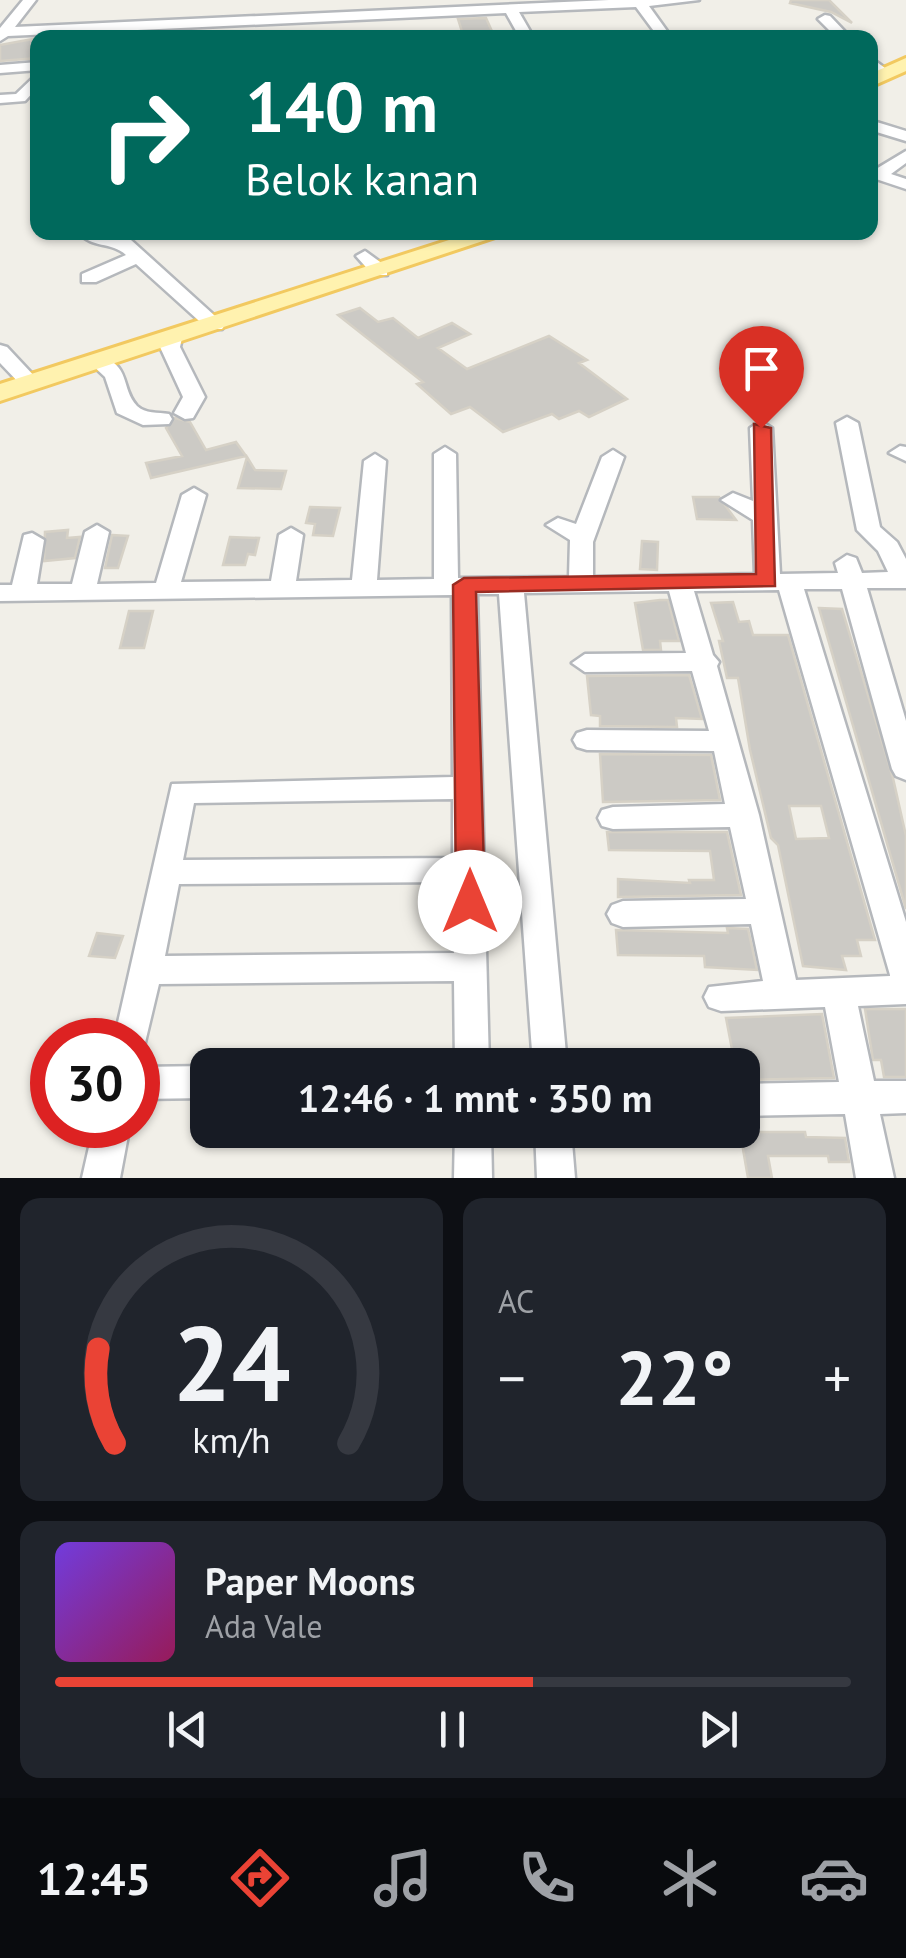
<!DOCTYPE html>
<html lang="id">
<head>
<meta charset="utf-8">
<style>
  :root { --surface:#171b24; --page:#20242c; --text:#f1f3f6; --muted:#9ea1a6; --line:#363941; --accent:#ea4335 }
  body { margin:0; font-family:"PT Sans",sans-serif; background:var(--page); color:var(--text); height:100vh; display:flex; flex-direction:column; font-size:38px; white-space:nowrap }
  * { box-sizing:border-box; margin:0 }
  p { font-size:32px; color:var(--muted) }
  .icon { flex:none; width:55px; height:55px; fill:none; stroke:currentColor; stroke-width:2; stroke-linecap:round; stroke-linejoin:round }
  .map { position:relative; height:1178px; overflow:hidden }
  .details { display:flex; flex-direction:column; gap:20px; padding:20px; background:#0d0f14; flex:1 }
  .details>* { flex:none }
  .hud { position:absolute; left:30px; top:30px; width:848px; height:210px; border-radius:20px; box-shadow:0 2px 8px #0004; background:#00695c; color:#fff; overflow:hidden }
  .speed { position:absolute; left:30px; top:1018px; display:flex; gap:20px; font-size:50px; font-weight:700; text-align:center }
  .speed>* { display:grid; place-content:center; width:130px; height:130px; border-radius:50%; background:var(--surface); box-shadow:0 2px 8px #0004; line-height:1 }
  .speed .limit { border:15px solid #d22; background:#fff; color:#111 }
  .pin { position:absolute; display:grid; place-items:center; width:85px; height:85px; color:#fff; margin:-102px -42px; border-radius:50% 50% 50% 0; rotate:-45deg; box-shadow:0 0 10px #0007 }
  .pin .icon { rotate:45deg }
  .me { position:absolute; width:110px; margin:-55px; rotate:0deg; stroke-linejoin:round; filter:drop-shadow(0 0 8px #0008) }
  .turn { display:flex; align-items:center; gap:35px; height:210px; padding:0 50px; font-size:45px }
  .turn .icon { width:130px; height:130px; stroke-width:2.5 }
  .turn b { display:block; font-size:70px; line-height:85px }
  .big { font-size:75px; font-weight:800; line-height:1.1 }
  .details .tile { flex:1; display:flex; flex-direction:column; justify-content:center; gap:15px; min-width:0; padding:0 35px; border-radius:20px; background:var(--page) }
  .details .dial { align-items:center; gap:0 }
  .dial svg { height:260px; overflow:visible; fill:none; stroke:var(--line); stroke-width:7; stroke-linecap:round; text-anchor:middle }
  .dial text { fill:var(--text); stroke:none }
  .song { display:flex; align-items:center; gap:30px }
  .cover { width:120px; height:120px; border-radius:15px; background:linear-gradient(135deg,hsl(260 70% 55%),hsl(330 70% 35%)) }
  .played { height:10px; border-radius:5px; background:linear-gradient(90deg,var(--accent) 60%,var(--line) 60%) }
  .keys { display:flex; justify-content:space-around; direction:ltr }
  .heat { display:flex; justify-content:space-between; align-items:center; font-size:55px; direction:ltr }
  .details .tiles { flex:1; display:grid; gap:20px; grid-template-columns:1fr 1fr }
  .tile:last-child { grid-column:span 2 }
  .trip { position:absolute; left:190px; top:1048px; width:570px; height:100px; border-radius:20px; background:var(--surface); box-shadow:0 2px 8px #0004; font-weight:800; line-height:100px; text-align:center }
  .tab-bar { display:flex; height:160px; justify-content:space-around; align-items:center; background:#090b0e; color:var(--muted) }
  .tab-bar .icon { width:70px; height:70px }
  .tab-bar .active { color:var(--accent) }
  .tab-bar b { font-size:45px; color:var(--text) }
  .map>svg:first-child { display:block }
  .building { fill:#cccac5; stroke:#d6d1c6; stroke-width:2.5; fill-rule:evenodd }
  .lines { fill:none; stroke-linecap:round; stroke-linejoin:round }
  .minor-casing { stroke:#b5b8bc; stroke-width:5 }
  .major-casing { stroke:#f2c960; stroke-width:6 }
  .minor { fill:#fff; fill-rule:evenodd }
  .major { fill:#fff2af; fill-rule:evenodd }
  .route { fill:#ea4335; stroke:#982c22; stroke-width:2.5 }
</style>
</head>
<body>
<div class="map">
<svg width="906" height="1178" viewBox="0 0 906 1178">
  <rect width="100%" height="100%" fill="#f1efe8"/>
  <!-- building -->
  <path class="building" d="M791,0h38l23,23 -21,-11 -41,-9z
    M486,18l9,20h-31l-6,-19z
    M38,38v20l-38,3v-16z
    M360,308l18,14 15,-4 25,20 34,-15 18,11 -32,14 29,21 82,-33 38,24 -8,3 48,36 -38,18 -10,-6 -20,8 -7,-5 -49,18 -33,-25 -19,7 -34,-30 6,-2 -85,-67z
    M175,418l15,4 16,28 30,-8 10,14 -95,22 -5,-15 36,-7 -16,-28z
    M247,457l8,13 31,1 -5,18 -43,-1z
    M693,497h26l17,23 -39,-1z
    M310,507l30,1 -7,28 -20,-1 2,-11 -9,-1z
    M68,530l-1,8 13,-1 -5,21 -31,3 1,-29z
    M112,535l16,1 -10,32h-13z
    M230,537l29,1 -4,17 -7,-1 -3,11h-22z
    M642,541l16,1 -1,28 -17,-1z
    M660,600h8l11,41h-19l1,9h-18l-8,-47z
    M733,602l6,20 10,-1 4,14h35l87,305h-18l4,16h-19l4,14 -43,-4 -25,-121 -7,-7 -21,-88 -12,-72h-11l-8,-37h4l-12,-38zM789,806h32l8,32 -33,1z
    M819,608l23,1 51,169 13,58v73z
    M129,611h24l-9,37h-24z
    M689,675l13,44 -26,-1 1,9 -77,-1v-10l-9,-1 -4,-39z
    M600,754l111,1 9,45 -117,2z
    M607,832h120l14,63 -123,2v-18l72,4 -1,-3h25l-4,-29 -101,-1z
    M727,928l21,1 9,41 -52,-3 -1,-11 -86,-1 -2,-25 112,3z
    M97,933l26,3 -8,22 -26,-2z
    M865,1009h41v68h-22l-3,-17h-8z
    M822,1014l12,64 -92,2v-15h-7l-9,-47z
    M740,1132h65l1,5 39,1 4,24h-20l-1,-6h-60l4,22h-24z"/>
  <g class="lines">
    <defs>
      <path id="minor" d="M23,0h13l-21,27 594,-27h90l-50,6 23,32h-13l-23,-31 -117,5 15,26h-14l-14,-25 -498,23 -8,5v-13z
        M825,15l5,1 21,22h-14l-19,-19z
        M870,57l19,14v6h-10l-9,-8z
        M38,62v8l-38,3v-8z
        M38,73v14l-13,14 -25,2v-8l16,-1z
        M870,120l36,11v10l-36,-11z
        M906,151v12l-15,11 15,5v10l-36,-12v-10l6,2z
        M78,232l53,8 94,85 -3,4h-14l-72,-65 -40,18h-14v-8l44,-19c-15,-14 -34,-6 -48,-23z
        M365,251l22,16v8h-14l-17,-19z
        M172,332l10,6 -2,9 25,50 -12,21 -8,1 -11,-6 9,-16 -23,-50 5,-13z
        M0,345l7,2 30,32v8h-14l-23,-24z
        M98,355c34,10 22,33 39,51 8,8 21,6 32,8l3,5 -3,5 -26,1 -26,-12 -12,-36 -17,-16z
        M847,417l11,6 22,104 17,15 9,17v29h-39l39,133v59l-10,-4 -4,-7 -50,-180h-38l102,333v82l-48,2 16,75h32v32l-26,1 14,64h-38l-11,-64 -103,2v-32l97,-2 -14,-75 -104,4 -12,-4 -5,-10 5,-10 54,-6 -12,-57 -128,3 -11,-4 -5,-9 5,-9 11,-4 123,-2 -16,-72 -117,2 -11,-3 -4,-8 4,-8 11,-3 112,-3 -11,-53 -127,-1 -10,-3 -4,-7 4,-7 10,-3 122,1 -17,-60 -107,1 -13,-9 13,-9 101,-1 -17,-62 -145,2 43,472h-34l-34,-471h-22l12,471h-34l-1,-84 -295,3 -16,67 -5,2v-13h-24l58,-256 281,-7 -1,-182 -452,6v-16h12l12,-50 8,-2 12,7 -7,44h35l13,-52 12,-7 12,7 -12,52 59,-1 26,-88 12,-7 12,7 -25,87 90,-1 8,-46 12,-7 12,7 -7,46 56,-1 12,-119 11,-7 11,7 -9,119 57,-1v-125l11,-7 11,7 2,124 111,-1 1,-37 -24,-15 12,-7 18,6 26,-67 11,-7 11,7 -31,85v35l162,-3 -2,-54 -32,-20 12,-7 20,8 -3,-73 11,-7 11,7 8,146 58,-1 -3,-10 12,-8 9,3 6,15 26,-1 -10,-21 -21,-21 -21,-107zM779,590l111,385v1l-94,4 -37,-165 -42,-149 2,-4 -6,-7 -19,-64zM453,799v59l-270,2 11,-57zM453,882l1,71 -289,3 14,-72z
        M900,446l6,1v14l-17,-8z
        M208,1066v32l-70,1v-32z
        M94,1125h36l-10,53h-38z
        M455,1130h36l1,48h-38z
        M535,1130h36l4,48h-38z"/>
      <path id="major" d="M906,58v13l-36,16v-13z
        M474,232h36l-510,169v-17z"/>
    </defs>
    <!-- minor casing -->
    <use href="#minor" class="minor-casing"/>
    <!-- major casing -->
    <use href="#major" class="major-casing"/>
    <!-- minor -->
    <use href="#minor" class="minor"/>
    <!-- major -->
    <use href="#major" class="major"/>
  </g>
  <!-- route -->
  <path class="route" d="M754,424l17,4 4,158 -299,6 9,310 -5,9h-20l-4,-9 -3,-317 11,-7 292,-4z"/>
</svg>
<div class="speed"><div class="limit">30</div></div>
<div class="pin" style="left:761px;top:428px;background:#d93025"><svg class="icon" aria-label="arrive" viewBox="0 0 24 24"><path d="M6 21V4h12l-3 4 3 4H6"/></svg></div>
<svg class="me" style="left:470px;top:902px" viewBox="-20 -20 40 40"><circle r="19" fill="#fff"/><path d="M0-13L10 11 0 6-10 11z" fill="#ea4335"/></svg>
<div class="trip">12:46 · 1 mnt · 350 m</div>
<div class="hud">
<div class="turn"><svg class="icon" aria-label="right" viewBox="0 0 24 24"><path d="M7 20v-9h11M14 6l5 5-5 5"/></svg><div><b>140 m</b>Belok kanan</div></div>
</div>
</div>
<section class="details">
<div class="tiles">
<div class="tile dial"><svg viewBox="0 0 100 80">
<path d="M14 69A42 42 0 1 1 86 69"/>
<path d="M14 69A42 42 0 0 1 9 40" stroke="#ea4335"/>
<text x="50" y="56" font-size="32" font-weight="700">24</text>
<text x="50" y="72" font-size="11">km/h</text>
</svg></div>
<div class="tile"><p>AC</p>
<div class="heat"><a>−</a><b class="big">22°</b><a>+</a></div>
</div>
<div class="tile">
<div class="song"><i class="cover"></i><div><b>Paper Moons</b><p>Ada Vale</p></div></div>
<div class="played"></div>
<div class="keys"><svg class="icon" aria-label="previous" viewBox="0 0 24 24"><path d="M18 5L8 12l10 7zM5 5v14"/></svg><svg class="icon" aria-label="pause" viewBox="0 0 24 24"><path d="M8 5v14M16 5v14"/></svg><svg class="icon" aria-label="next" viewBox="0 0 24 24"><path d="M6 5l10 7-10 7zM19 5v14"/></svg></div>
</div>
</div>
</section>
<nav class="tab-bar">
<b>12:45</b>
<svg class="icon active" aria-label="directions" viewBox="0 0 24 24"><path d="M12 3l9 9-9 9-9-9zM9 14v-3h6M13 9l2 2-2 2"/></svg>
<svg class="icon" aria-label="music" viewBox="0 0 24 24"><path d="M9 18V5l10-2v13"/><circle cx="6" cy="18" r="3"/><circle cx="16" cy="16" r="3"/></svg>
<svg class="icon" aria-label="phone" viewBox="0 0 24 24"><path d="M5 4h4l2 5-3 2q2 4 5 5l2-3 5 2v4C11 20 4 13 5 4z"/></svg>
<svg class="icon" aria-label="climate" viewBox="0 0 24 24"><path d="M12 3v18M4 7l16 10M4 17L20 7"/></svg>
<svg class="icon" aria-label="car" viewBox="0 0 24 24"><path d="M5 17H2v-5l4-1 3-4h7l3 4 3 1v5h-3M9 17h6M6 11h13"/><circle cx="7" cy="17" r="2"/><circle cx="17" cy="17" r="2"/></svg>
</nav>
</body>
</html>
